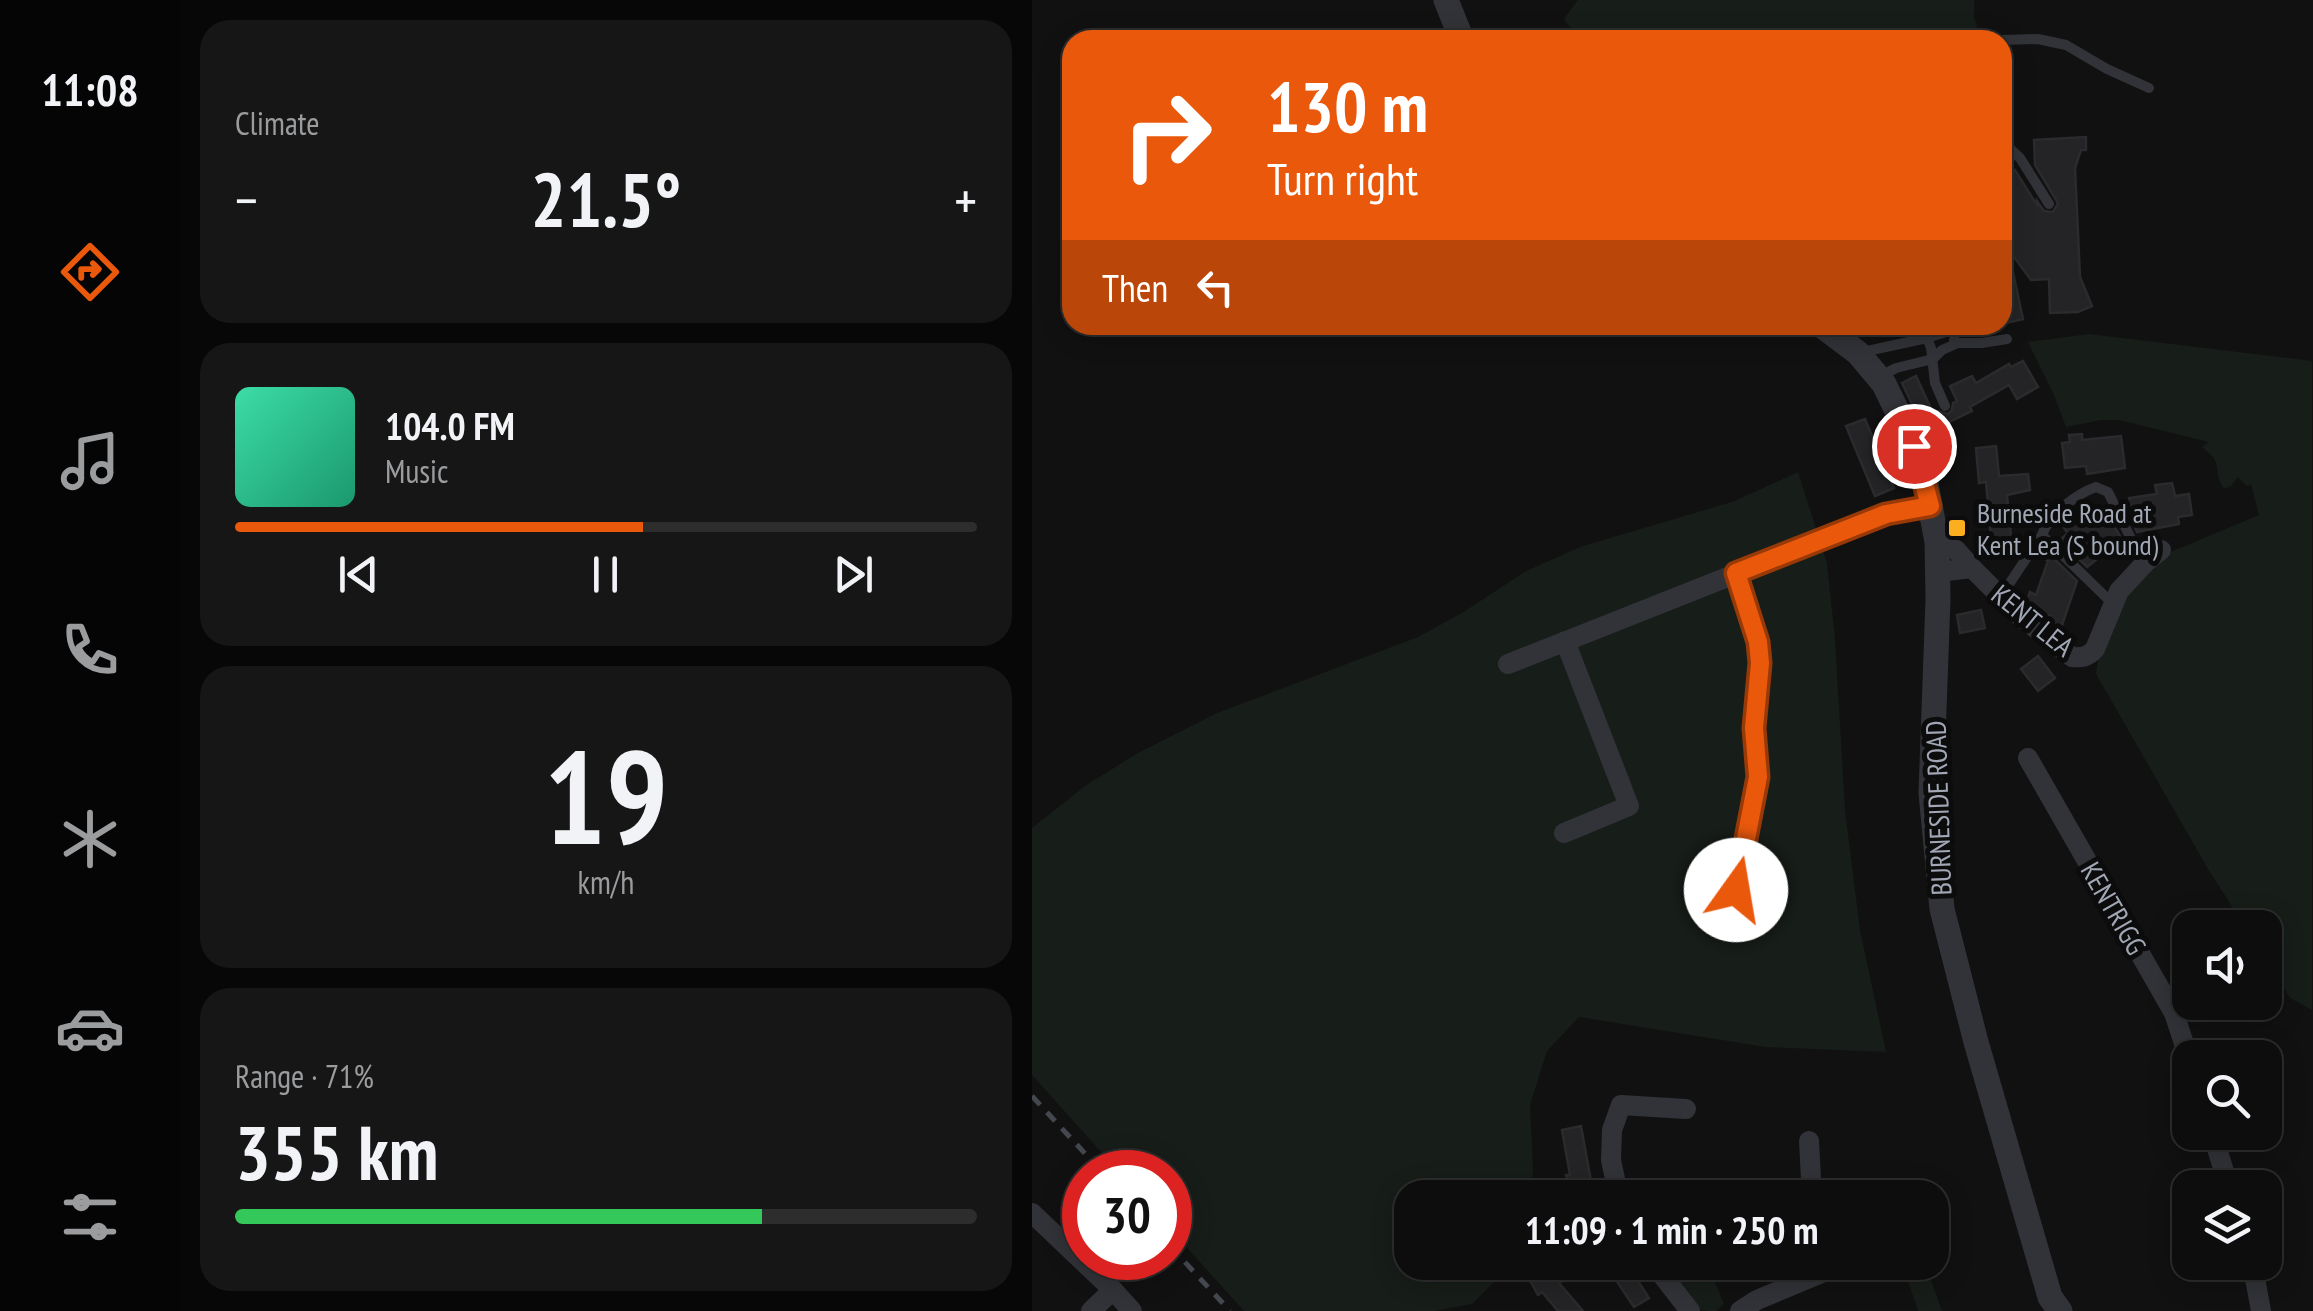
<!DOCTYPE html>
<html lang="en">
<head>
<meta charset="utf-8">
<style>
  :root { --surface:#0d0d0e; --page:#161617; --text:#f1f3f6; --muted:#9a9c9e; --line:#2d2d2e; --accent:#ea580c }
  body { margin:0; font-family:"PT Sans Narrow",sans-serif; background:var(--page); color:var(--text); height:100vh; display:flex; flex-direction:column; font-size:38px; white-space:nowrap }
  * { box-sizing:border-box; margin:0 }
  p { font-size:32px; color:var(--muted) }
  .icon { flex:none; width:55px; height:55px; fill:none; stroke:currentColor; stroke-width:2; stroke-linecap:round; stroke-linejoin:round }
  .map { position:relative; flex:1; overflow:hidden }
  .sheet { display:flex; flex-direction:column; gap:20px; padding:20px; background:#070708; width:852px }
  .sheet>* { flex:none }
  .banner { position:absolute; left:30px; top:30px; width:950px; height:305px; border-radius:30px; box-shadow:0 5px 25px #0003,0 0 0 2px var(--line); background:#ea580c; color:#fff; overflow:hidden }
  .controls { position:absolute; left:1140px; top:910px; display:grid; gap:20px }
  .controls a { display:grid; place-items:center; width:110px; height:110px; border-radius:20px; background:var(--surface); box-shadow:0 5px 25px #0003,0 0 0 2px var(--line); font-size:50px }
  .speed { position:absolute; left:30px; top:1150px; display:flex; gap:20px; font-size:50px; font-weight:700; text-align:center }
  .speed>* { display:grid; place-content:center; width:130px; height:130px; border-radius:50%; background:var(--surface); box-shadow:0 5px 25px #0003,0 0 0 2px var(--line); line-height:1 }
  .speed .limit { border:15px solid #d22; background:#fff; color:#111 }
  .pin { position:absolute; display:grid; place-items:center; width:85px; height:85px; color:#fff; margin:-42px; border:5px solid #fff; border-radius:50%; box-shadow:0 2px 10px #0007 }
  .me { position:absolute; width:110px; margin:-55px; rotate:13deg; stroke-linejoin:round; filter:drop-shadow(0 0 8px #0008) }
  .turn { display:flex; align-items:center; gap:35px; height:210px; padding:0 40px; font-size:45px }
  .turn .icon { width:130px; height:130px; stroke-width:2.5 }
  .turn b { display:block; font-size:70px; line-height:85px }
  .then { display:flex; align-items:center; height:95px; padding:0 40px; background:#0003; gap:20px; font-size:38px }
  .big { font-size:75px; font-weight:700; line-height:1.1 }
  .sheet .tile { flex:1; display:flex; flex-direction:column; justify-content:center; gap:15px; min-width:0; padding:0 35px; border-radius:30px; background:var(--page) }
  .sheet .dial { align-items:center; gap:0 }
  .dial b { font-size:130px; line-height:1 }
  .song { display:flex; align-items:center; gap:30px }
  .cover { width:120px; height:120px; border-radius:15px; background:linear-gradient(135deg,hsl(160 70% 55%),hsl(160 70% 35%)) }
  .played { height:10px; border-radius:5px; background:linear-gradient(90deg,var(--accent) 55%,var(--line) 55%) }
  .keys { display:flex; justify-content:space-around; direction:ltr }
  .heat { display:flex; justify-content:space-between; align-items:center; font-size:55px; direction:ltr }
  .charge { height:15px; border-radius:8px; background:linear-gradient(90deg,#34c759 71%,var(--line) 0) }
  .trip { position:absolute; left:362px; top:1180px; width:555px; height:100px; border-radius:30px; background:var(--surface); box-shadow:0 5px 25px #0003,0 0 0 2px var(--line); font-weight:700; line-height:100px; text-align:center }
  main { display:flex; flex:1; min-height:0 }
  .tabs { display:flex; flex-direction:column; width:180px; justify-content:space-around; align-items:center; background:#050506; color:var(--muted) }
  .tabs .icon { width:70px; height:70px }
  .tabs .on { color:var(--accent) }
  .tabs b { font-size:45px; color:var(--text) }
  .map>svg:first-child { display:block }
  .green { fill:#171d18 }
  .building { fill:#242426; stroke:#2b2b2e; stroke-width:2.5 }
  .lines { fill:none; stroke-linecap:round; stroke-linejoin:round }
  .service { stroke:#323338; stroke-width:10 }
  .minor { stroke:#323338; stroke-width:20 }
  .tertiary { stroke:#323338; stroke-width:25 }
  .rail { stroke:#44474d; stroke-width:5; stroke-dasharray:12 10; stroke-linecap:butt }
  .route-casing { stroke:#983908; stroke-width:25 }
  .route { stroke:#ea580c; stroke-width:18 }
  .poi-dot { fill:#fbaf20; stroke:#0c0c0d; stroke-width:4 }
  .labels { text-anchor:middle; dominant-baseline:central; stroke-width:10; stroke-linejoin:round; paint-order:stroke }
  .poi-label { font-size:28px; fill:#a1a7b4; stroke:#0c0c0d; text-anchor:start }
  .street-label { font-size:28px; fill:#a1a7b4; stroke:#0c0c0d }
</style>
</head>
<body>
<main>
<nav class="tabs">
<b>11:08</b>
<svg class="icon on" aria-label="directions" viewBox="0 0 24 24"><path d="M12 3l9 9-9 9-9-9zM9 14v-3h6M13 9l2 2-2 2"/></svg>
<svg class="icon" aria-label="music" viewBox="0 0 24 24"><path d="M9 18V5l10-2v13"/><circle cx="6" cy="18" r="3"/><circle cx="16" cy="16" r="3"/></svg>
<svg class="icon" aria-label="phone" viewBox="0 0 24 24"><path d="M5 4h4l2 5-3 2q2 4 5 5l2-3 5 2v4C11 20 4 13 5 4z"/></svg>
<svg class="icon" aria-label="climate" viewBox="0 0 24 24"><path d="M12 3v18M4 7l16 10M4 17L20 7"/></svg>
<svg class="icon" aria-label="car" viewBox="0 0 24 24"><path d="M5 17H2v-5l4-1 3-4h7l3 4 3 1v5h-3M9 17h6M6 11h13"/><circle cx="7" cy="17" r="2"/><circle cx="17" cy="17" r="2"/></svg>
<svg class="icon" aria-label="filters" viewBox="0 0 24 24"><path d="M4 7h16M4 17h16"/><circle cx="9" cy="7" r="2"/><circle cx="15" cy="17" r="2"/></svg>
</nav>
<section class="sheet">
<div class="tile"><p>Climate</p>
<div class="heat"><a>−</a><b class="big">21.5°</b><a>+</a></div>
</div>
<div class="tile">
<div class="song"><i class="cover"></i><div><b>104.0 FM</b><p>Music</p></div></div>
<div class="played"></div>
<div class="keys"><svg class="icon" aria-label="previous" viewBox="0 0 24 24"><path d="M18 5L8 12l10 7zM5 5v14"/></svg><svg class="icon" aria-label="pause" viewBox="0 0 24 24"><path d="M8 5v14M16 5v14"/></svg><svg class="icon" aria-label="next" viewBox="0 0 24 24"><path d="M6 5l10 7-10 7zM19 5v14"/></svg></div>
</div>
<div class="tile dial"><b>19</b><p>km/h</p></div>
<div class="tile"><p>Range · 71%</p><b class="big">355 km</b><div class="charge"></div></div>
</section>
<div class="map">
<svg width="1281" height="1311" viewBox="0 0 1281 1311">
  <rect width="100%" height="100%" fill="#111112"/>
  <!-- green -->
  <path class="green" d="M546,0h396v17l7,23h-402l-15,-21z
    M520,30l8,10h-71l-3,-7z
    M1057,334l223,27v649l-22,-12 -25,-40 -1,-30 -19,-1 -37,-58 -112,-195 2,-15 17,-51 51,-54 93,-39 -8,-31 -4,2 -9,-9 -7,9 -7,3c-13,-19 2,-24 -22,-42l7,-5 -90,-22h-18l-35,7 -12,-32 -26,-53z
    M766,472l29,91 8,76 10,171 15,120 26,122 -121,-5 -186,-30 -32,34 -17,54 3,64 -2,28 -119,1v64l101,1 -41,41 -37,7h-191l-74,-82v-57h-51l-87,-97v-247l53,-42 51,-32 81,-41 201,-76 44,-24 64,-42 57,-25 152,-45z
    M647,1263h31v7l14,34 -8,7c-5,0 -12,0 -17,-2 -11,-7 -19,-26 -24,-37z
    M870,1263h23l17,48h-24z"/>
  <!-- building -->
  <path class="building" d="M1054,137v13h-5l-6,18 5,109 12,29 -14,6 -28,1 -1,-34 -18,1 -23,-31v-14h-6v-57l13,-8 22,35v-4l7,10 9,1 5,-9 -23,-38 -1,-25z
    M981,272l10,47 -21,5v-49z
    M991,361l15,26 -21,12 -8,-14 -39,22 2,4 -46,22 -24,-50 14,-7 17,37 5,-2 10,3 4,-4 1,-7 4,-2 -7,-15 22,-10 4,7 33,-19 2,3z
    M833,419l29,69 -19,8 -29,-70z
    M1050,434v6l39,-4 4,32 -38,6 -1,-8 -21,2 -3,-25 8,-1 -1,-7z
    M964,446l3,30 29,-2 2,16 -23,5 5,51 -20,2 -6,-66 -7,1 -3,-35z
    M1140,483l3,13 14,-2 3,21 -14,2 1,7 -42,8 -11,-24 4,-1 -1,-9 28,-4 -2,-9z
    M1054,503l4,4 3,-2 10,13 4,-3 15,24 -35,28 -27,-27 8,-7 -8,-10 9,-9 2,2z
    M1014,551l31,30 -16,47 -13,-7 2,-5 -14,-5 -10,-8 4,-11 6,3 12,-34 -7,-6z
    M949,610l4,18 -25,5 -3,-18z
    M1006,656l17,22 -17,13 -17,-22z
    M549,1126l11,61 4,11h-22l-8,-23h4l-8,-45z
    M572,1262h22l23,36 -15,9z
    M517,1263l4,7 8,-5 7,13 -9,5 24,28h-25l-16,-19 -4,3 -11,-20z"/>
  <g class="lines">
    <!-- service -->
    <path class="service" d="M970,40l36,-1 28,6 41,24 42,19
      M970,141l18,17 29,46
      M895,338l4,10 4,35 10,23
      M922,340l4,3h24l25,-4
      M826,353l69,-15 19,-6 5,-7
      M847,377l17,-9 37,-9 9,-9 16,-7
      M1010,535l70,68
      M969,596l41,-61c7,-20 34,-41 54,-48l12,5 29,59 9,11"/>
    <!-- minor -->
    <path class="minor" d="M905,542l19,8 16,18
      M906,572l34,-4 48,48 52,41c10,1 16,0 23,-8l24,-58 27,-29 15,-12
      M704,573l22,70 2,20 -6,65 5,49 -2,19 -21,94
      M476,664l379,-150 44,-8
      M996,758l146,255 16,49
      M532,833l65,-27 -64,-165
      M1180,1132l17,56
      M777,1141l3,57
      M587,1198l-8,-38 1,-30 9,-25 65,4
      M0,1213l81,77 19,21
      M620,1262l38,49
      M1220,1262l9,49
      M59,1311l22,-21
      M708,1311l17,-11 91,-38"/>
    <!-- tertiary -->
    <path class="tertiary" d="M414,0l16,40
      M789,325l37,28 26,31 30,62 12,38 11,58 1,57 -7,194 11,116 34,133 74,255 10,14"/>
    <!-- rail -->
    <path class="rail" d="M0,1096l70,76
      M138,1246l60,65"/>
  </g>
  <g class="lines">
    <defs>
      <path id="route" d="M704,890l22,-113 -4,-49 6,-65 -2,-21 -22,-69 150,-59 44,-8 -16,-60"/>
    </defs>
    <!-- route casing -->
    <use href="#route" class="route-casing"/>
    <!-- route -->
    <use href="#route" class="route"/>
  </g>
  <!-- markers -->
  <rect class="poi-dot" x="915" y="518" width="20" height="20" rx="5"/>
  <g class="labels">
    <!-- poi labels -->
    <g class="poi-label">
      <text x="945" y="512">Burneside Road at<tspan x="945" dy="32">Kent Lea (S bound)</tspan></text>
    </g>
    <!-- street labels -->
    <g class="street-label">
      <text transform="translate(1001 620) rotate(39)">KENT LEA</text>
      <text transform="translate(906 808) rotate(-92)">BURNESIDE ROAD</text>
      <text transform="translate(1082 908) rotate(60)">KENTRIGG</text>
    </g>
  </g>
</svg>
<div class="controls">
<a><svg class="icon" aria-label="sound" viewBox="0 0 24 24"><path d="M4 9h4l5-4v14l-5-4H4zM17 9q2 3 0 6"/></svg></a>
<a><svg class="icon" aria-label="search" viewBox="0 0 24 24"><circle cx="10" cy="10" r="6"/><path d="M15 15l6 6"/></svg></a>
<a><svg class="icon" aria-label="layers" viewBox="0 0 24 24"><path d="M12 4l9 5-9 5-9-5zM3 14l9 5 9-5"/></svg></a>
</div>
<div class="speed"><div class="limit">30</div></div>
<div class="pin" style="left:882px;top:446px;background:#d93025"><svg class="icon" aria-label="arrive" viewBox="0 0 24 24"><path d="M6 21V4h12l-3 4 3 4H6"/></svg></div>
<svg class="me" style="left:704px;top:890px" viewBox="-20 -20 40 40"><circle r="19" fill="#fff"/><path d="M0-13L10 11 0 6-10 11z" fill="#ea580c"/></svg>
<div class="trip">11:09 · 1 min · 250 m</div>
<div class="banner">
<div class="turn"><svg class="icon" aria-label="right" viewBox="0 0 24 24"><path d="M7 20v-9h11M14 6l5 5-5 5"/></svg><div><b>130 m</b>Turn right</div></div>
<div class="then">Then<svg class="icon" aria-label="left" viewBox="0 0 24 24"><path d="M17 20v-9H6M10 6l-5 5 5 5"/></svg></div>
</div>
</div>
</main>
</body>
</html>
